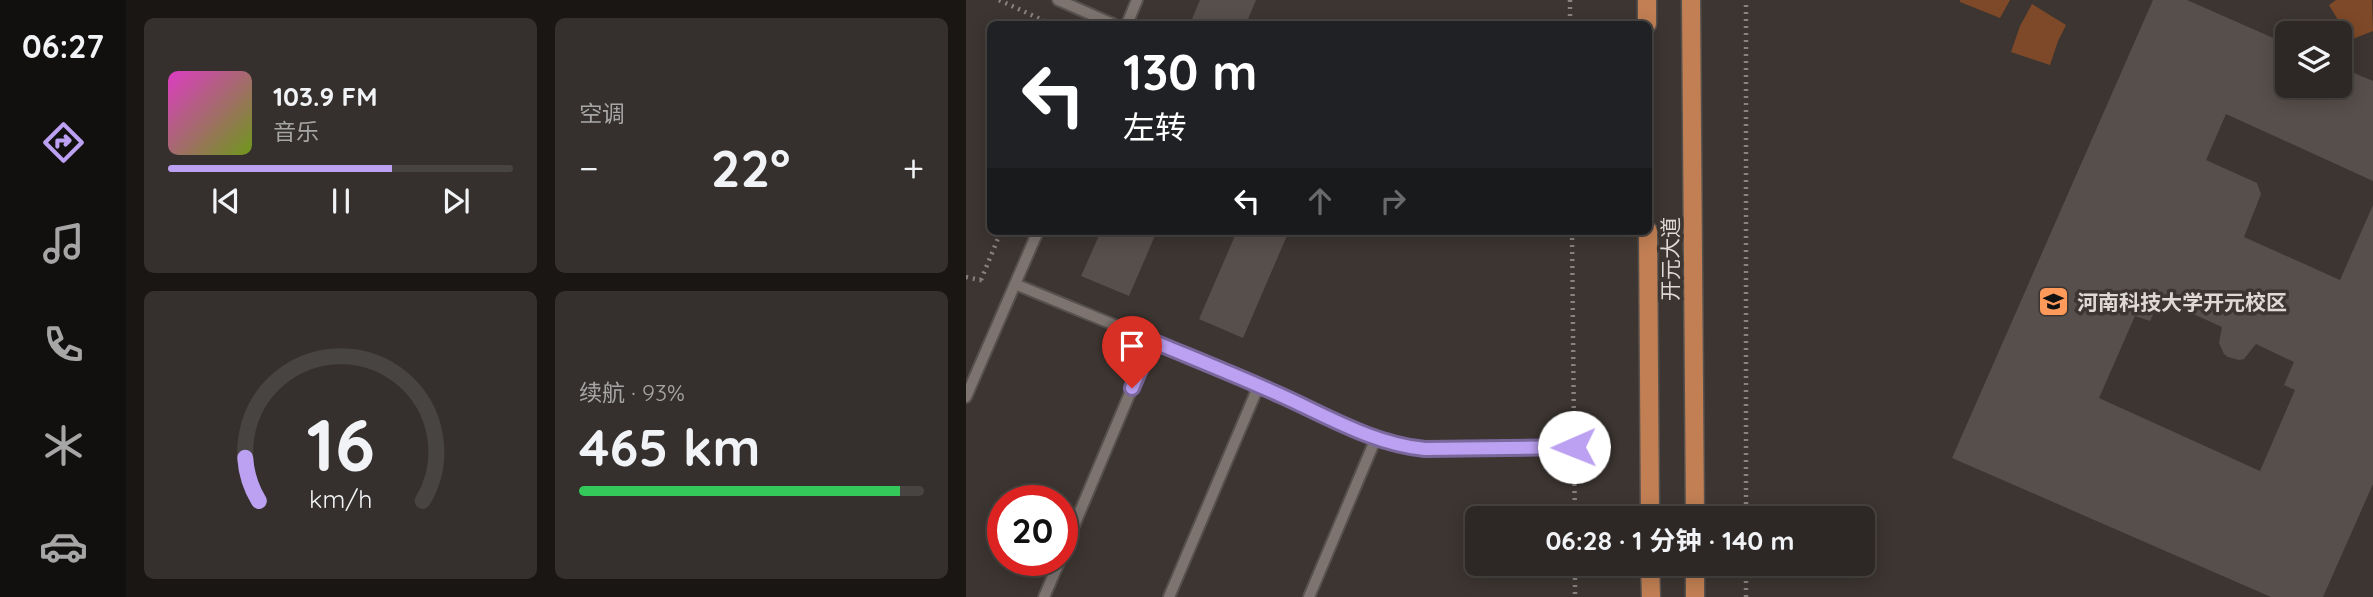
<!DOCTYPE html>
<html lang="zh">
<head>
<meta charset="utf-8">
<style>
  :root { --surface:#2d2825; --page:#35302d; --text:#f1f3f6; --muted:#a7a6a7; --line:#484442; --accent:#bca0f2 }
  body { margin:0; font-family:Quicksand,"Noto Sans SC",sans-serif; background:var(--page); color:var(--text); height:100vh; display:flex; flex-direction:column; font-size:26px; white-space:nowrap }
  * { box-sizing:border-box; margin:0 }
  p { font-size:23px; color:var(--muted) }
  .icon { flex:none; width:38px; height:38px; fill:none; stroke:currentColor; stroke-width:2; stroke-linecap:round; stroke-linejoin:round }
  .map { position:relative; flex:1; overflow:hidden }
  .panel { display:flex; flex-direction:column; gap:18px; padding:18px; background:#191614; width:840px }
  .panel>* { flex:none }
  .top-card { position:absolute; left:21px; top:21px; width:665px; height:214px; border-radius:10px; box-shadow:0 4px 18px #0003,0 0 0 2px var(--line); background:#202124; color:#fff; overflow:hidden }
  .fabs { position:absolute; left:1309px; top:21px; display:grid; gap:14px }
  .fabs a { display:grid; place-items:center; width:77px; height:77px; border-radius:10px; background:var(--surface); box-shadow:0 4px 18px #0003,0 0 0 2px var(--line); font-size:35px }
  .speed { position:absolute; left:21px; top:485px; display:flex; gap:14px; font-size:35px; font-weight:700; text-align:center }
  .speed>* { display:grid; place-content:center; width:91px; height:91px; border-radius:50%; background:var(--surface); box-shadow:0 4px 18px #0003,0 0 0 2px var(--line); line-height:1 }
  .speed .limit { border:10px solid #d22; background:#fff; color:#111 }
  .pin { position:absolute; display:grid; place-items:center; width:60px; height:60px; color:#fff; margin:-72px -30px; border-radius:50% 50% 50% 0; rotate:-45deg; box-shadow:0 0 7px #0007 }
  .pin .icon { rotate:45deg }
  .me { position:absolute; width:77px; margin:-38px; rotate:269deg; stroke-linejoin:round; filter:drop-shadow(0 0 5px #0008) }
  .turn { display:flex; align-items:center; gap:24px; height:147px; padding:0 21px; font-size:32px }
  .turn .icon { width:91px; height:91px; stroke-width:2.5 }
  .turn b { display:block; font-size:49px; line-height:60px }
  .lanes { display:flex; align-items:center; height:66px; padding:0 21px; background:#0003; justify-content:center; gap:35px; direction:ltr }
  .lanes .off { opacity:.35 }
  .big { font-size:52px; font-weight:700; line-height:1.1 }
  .panel .widget { flex:1; display:flex; flex-direction:column; justify-content:center; gap:10px; min-width:0; padding:0 24px; border-radius:10px; background:var(--page) }
  .panel .dial { align-items:center; gap:0 }
  .dial svg { height:182px; overflow:visible; fill:none; stroke:var(--line); stroke-width:7; stroke-linecap:round; text-anchor:middle }
  .dial text { fill:var(--text); stroke:none }
  .song { display:flex; align-items:center; gap:21px }
  .cover { width:84px; height:84px; border-radius:10px; background:linear-gradient(135deg,hsl(310 70% 55%),hsl(80 70% 35%)) }
  .played { height:7px; border-radius:4px; background:linear-gradient(90deg,var(--accent) 65%,var(--line) 65%) }
  .keys { display:flex; justify-content:space-around; direction:ltr }
  .heat { display:flex; justify-content:space-between; align-items:center; font-size:38px; direction:ltr }
  .charge { height:10px; border-radius:5px; background:linear-gradient(90deg,#34c759 93%,var(--line) 0) }
  .panel .tiles { flex:1; display:grid; gap:18px; grid-template-columns:repeat(2,1fr) }
  .trip { position:absolute; left:499px; top:506px; width:410px; height:70px; border-radius:10px; background:var(--surface); box-shadow:0 4px 18px #0003,0 0 0 2px var(--line); font-weight:700; line-height:70px; text-align:center }
  main { display:flex; flex:1; min-height:0 }
  .tab-bar { display:flex; flex-direction:column; width:126px; justify-content:space-around; align-items:center; background:#12100f; color:var(--muted) }
  .tab-bar .icon { width:49px; height:49px }
  .tab-bar .on { color:var(--accent) }
  .tab-bar b { font-size:32px; color:var(--text) }
  .map>svg:first-child { display:block }
  .green { fill:#7e4928 }
  .building { fill:#574f4b; fill-rule:evenodd }
  .lines { fill:none; stroke-linecap:round; stroke-linejoin:round }
  .lane-casing { stroke:#57514e; stroke-width:14 }
  .primary-casing { stroke:#57514e; stroke-width:21 }
  .path { stroke:#898380; stroke-width:4.5; stroke-dasharray:2 5; stroke-linecap:butt }
  .lane { stroke:#7d7470; stroke-width:10 }
  .primary { stroke:#c17f53; stroke-width:18 }
  .route-casing { stroke:#7a689d; stroke-width:18 }
  .route { stroke:#bca0f2; stroke-width:12 }
  .labels { text-anchor:middle; dominant-baseline:central; stroke-width:7; stroke-linejoin:round; paint-order:stroke }
  .street-label { font-size:21px; fill:#ded9d7; stroke:#3c3531 }
  .poi-label { font-size:21px; font-weight:bold; fill:#ded9d7; stroke:#3c3531; text-anchor:start }
</style>
</head>
<body>
<main>
<nav class="tab-bar">
<b>06:27</b>
<svg class="icon on" aria-label="directions" viewBox="0 0 24 24"><path d="M12 3l9 9-9 9-9-9zM9 14v-3h6M13 9l2 2-2 2"/></svg>
<svg class="icon" aria-label="music" viewBox="0 0 24 24"><path d="M9 18V5l10-2v13"/><circle cx="6" cy="18" r="3"/><circle cx="16" cy="16" r="3"/></svg>
<svg class="icon" aria-label="phone" viewBox="0 0 24 24"><path d="M5 4h4l2 5-3 2q2 4 5 5l2-3 5 2v4C11 20 4 13 5 4z"/></svg>
<svg class="icon" aria-label="climate" viewBox="0 0 24 24"><path d="M12 3v18M4 7l16 10M4 17L20 7"/></svg>
<svg class="icon" aria-label="car" viewBox="0 0 24 24"><path d="M5 17H2v-5l4-1 3-4h7l3 4 3 1v5h-3M9 17h6M6 11h13"/><circle cx="7" cy="17" r="2"/><circle cx="17" cy="17" r="2"/></svg>
</nav>
<section class="panel">
<div class="tiles">
<div class="widget">
<div class="song"><i class="cover"></i><div><b>103.9 FM</b><p>音乐</p></div></div>
<div class="played"></div>
<div class="keys"><svg class="icon" aria-label="previous" viewBox="0 0 24 24"><path d="M18 5L8 12l10 7zM5 5v14"/></svg><svg class="icon" aria-label="pause" viewBox="0 0 24 24"><path d="M8 5v14M16 5v14"/></svg><svg class="icon" aria-label="next" viewBox="0 0 24 24"><path d="M6 5l10 7-10 7zM19 5v14"/></svg></div>
</div>
<div class="widget"><p>空调</p>
<div class="heat"><a>−</a><b class="big">22°</b><a>+</a></div>
</div>
<div class="widget dial"><svg viewBox="0 0 100 80">
<path d="M14 69A42 42 0 1 1 86 69"/>
<path d="M14 69A42 42 0 0 1 8 50" stroke="#bca0f2"/>
<text x="50" y="56" font-size="32" font-weight="700">16</text>
<text x="50" y="72" font-size="11">km/h</text>
</svg></div>
<div class="widget"><p>续航 · 93%</p><b class="big">465 km</b><div class="charge"></div></div>
</div>
</section>
<div class="map">
<svg width="1407" height="597" viewBox="0 0 1407 597">
  <rect width="100%" height="100%" fill="#3c3531"/>
  <!-- green -->
  <path class="green" d="M994,0h50l-10,18 -40,-16z
    M1370,0h36l1,31 -23,9 -21,-35z
    M1066,4l34,21 -8,16 -8,24 -39,-13 9,-26z"/>
  <!-- building -->
  <path class="building" d="M234,0h56l-10,24h-56z
    M1187,0h34l100,44v42h53v-19l33,14v100l-147,-67 -20,46 51,23 4,11 -17,43 96,43 33,-75v279l-50,113h-52l-319,-139zM1194,299l62,28 -3,16 5,11 4,3 11,3 5,-1 12,-15 38,18 -10,23 11,5 -35,81 -161,-73 36,-82 15,5z
    M135,231h56l-28,65 -48,-20z
    M271,231h52l-46,107 -44,-19z"/>
  <g class="lines">
    <defs>
      <path id="lane" d="M92,0l55,24
        M161,24l10,-24
        M49,284c82,34 165,67 246,103 52,22 107,57 164,62l149,-2
        M0,397l72,-166
        M96,554l90,-213
        M78,597l16,-37
        M203,597l90,-212
        M343,597l67,-159"/>
      <path id="primary" d="M681,0v24
        M725,0l4,518
        M682,231l2,287
        M684,564l1,33
        M729,564v33"/>
    </defs>
    <!-- lane casing -->
    <use href="#lane" class="lane-casing"/>
    <!-- primary casing -->
    <use href="#primary" class="primary-casing"/>
    <!-- path -->
    <path class="path" d="M33,0l52,24
      M604,0v24
      M606,231l2,202
      M0,277l19,4
      M15,280l20,-49
      M608,463l1,55
      M780,518v-518
      M609,564v33
      M780,597v-33"/>
    <!-- lane -->
    <use href="#lane" class="lane"/>
    <!-- primary -->
    <use href="#primary" class="primary"/>
  </g>
  <g class="lines">
    <defs>
      <path id="route" d="M166,388l20,-47c43,18 86,35 128,54 47,21 93,49 145,54l149,-2"/>
    </defs>
    <!-- route casing -->
    <use href="#route" class="route-casing"/>
    <!-- route -->
    <use href="#route" class="route"/>
  </g>
  <!-- icons -->
  <defs>
    <symbol id="university-square" viewBox="-11 -11 22 22"><rect x="-9" y="-9" width="18" height="18" rx="4" fill="#ff9a5b" stroke="#3c3531"/><path d="M0-5L7-2L0 1L-7-2ZM-4 1L0 2.5L4 1V4Q0 6-4 4Z" fill="#111"/></symbol>
  </defs>
  <g fill-rule="evenodd">
    <use href="#university-square" x="1070" y="284" width="35" height="35"/>
  </g>
  <g class="labels">
    <!-- street labels -->
    <g class="street-label">
      <text transform="translate(704 259) rotate(-90)">开元大道</text>
    </g>
    <!-- poi labels -->
    <g class="poi-label">
      <text x="1111" y="302">河南科技大学开元校区</text>
    </g>
  </g>
</svg>
<div class="fabs">
<a><svg class="icon" aria-label="layers" viewBox="0 0 24 24"><path d="M12 4l9 5-9 5-9-5zM3 14l9 5 9-5"/></svg></a>
</div>
<div class="speed"><div class="limit">20</div></div>
<div class="pin" style="left:166px;top:388px;background:#d93025"><svg class="icon" aria-label="arrive" viewBox="0 0 24 24"><path d="M6 21V4h12l-3 4 3 4H6"/></svg></div>
<svg class="me" style="left:608px;top:447px" viewBox="-20 -20 40 40"><circle r="19" fill="#fff"/><path d="M0-13L10 11 0 6-10 11z" fill="#bca0f2"/></svg>
<div class="trip">06:28 · 1 分钟 · 140 m</div>
<div class="top-card">
<div class="turn"><svg class="icon" aria-label="left" viewBox="0 0 24 24"><path d="M17 20v-9H6M10 6l-5 5 5 5"/></svg><div><b>130 m</b>左转</div></div>
<div class="lanes"><svg class="icon" aria-label="left" viewBox="0 0 24 24"><path d="M17 20v-9H6M10 6l-5 5 5 5"/></svg><svg class="icon off" aria-label="ahead" viewBox="0 0 24 24"><path d="M12 20V5M6 11l6-6 6 6"/></svg><svg class="icon off" aria-label="right" viewBox="0 0 24 24"><path d="M7 20v-9h11M14 6l5 5-5 5"/></svg></div>
</div>
</div>
</main>
</body>
</html>
